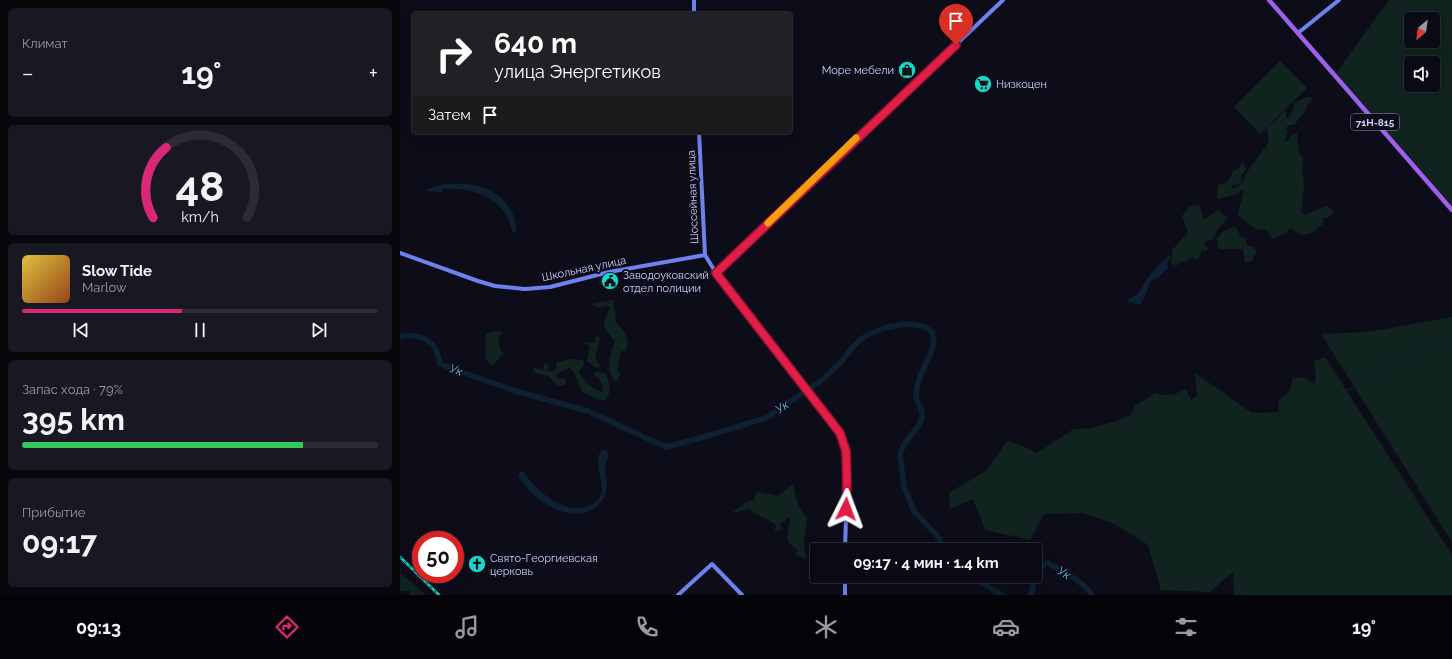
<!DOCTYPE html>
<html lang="ru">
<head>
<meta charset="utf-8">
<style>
  :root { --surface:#0a0a14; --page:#181822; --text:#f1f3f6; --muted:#999aa0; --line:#2a2b34; --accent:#db2777 }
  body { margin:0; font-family:Raleway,sans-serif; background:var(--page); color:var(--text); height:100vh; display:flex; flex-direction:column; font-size:15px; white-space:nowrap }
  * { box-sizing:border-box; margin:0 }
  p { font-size:13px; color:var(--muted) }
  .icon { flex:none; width:22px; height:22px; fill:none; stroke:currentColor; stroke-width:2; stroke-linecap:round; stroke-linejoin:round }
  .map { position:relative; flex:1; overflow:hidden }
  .panel { display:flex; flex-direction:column; gap:8px; padding:8px; background:#06060b; width:400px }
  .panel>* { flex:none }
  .hud { position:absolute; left:12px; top:12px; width:380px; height:122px; border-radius:4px; box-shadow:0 4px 16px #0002,0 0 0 1px var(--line); background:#202124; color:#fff; overflow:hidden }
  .needle { width:26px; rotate:209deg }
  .tools { position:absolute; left:1004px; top:12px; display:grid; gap:8px }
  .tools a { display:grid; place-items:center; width:36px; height:36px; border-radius:4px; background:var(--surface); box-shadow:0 4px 16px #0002,0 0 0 1px var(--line); font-size:20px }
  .speed { position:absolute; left:12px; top:531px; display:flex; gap:8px; font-size:20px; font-weight:700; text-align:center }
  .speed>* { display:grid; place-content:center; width:52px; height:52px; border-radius:50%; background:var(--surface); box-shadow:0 4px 16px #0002,0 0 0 1px var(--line); line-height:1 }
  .speed .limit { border:6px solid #d22; background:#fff; color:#111 }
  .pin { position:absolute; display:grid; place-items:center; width:34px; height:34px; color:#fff; margin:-41px -17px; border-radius:50% 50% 50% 0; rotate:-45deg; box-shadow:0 0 4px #0007 }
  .pin .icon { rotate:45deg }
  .me { position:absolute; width:44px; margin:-22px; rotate:3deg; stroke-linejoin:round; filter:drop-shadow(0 0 3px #0008) }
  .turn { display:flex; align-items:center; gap:14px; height:84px; padding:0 16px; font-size:18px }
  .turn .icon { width:52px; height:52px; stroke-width:2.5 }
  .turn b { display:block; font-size:28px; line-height:34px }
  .then { display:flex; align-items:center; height:38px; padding:0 16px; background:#0003; gap:8px; font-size:15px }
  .big { font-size:30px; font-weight:700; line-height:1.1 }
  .panel .widget { flex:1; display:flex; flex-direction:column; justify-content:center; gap:6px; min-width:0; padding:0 14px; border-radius:6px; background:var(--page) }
  .panel .dial { align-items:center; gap:0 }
  .dial svg { height:104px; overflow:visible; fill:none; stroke:var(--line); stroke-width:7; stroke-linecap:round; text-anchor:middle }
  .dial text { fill:var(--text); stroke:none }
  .song { display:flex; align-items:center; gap:12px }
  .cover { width:48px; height:48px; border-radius:6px; background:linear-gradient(135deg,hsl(50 70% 55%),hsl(20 70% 35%)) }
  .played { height:4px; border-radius:2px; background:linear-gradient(90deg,var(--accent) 45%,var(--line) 45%) }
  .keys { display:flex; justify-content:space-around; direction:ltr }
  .heat { display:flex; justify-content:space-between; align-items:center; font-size:22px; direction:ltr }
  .charge { height:6px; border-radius:3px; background:linear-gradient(90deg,#34c759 79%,var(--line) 0) }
  .trip { position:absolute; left:410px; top:543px; width:232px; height:40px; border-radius:4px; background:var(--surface); box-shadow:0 4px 16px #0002,0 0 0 1px var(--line); font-weight:700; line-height:40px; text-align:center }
  .tab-bar { display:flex; height:64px; justify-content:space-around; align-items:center; background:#040408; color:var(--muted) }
  .tab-bar .icon { width:28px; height:28px }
  .tab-bar .on { color:var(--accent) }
  .tab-bar b { font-size:18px; color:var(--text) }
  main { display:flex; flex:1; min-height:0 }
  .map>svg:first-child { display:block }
  .green { fill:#10231f; fill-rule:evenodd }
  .water { fill:#0d2132 }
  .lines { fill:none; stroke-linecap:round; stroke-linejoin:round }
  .stream { stroke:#0d2132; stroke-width:1 }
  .river { stroke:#0d2132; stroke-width:5.5 }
  .secondary { stroke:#6e81ee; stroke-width:4 }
  .primary { stroke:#9e5fec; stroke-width:4.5 }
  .rail-casing { stroke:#1ad7c8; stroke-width:2.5 }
  .rail { stroke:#0d0d1a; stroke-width:1; stroke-dasharray:3; stroke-linecap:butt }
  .route-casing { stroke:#92132f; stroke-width:10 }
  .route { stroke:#e11d48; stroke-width:7 }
  .slow { stroke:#f59e0b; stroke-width:7 }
  .labels { text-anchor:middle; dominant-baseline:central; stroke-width:4; stroke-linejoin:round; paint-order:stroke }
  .shield { fill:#0d0d1a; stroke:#9394b6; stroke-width:1 }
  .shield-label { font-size:10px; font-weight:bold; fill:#cccef9 }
  .poi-label { font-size:11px; fill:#cccef9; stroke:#0d0d1a; text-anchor:start }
  .street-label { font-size:11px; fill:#cccef9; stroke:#0d0d1a }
  .water-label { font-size:12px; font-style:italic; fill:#66c6ed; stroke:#0d0d1a }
</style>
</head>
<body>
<main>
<section class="panel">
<div class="widget"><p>Климат</p>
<div class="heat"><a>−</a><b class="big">19°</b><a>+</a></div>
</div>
<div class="widget dial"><svg viewBox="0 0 100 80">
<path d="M14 69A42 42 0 1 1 86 69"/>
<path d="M14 69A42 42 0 0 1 24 15" stroke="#db2777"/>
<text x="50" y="56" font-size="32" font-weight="700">48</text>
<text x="50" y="72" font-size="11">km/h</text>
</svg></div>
<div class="widget">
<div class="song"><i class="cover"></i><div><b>Slow Tide</b><p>Marlow</p></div></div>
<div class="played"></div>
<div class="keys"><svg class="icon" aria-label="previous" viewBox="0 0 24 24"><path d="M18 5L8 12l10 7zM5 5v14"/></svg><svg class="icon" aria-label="pause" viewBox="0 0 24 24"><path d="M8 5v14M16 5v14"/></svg><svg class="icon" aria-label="next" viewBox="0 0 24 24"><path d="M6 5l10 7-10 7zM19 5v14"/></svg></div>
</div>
<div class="widget"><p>Запас хода · 79%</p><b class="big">395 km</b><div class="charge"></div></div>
<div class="widget"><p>Прибытие</p><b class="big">09:17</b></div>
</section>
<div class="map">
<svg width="1052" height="595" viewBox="0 0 1052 595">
  <rect width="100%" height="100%" fill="#0d0d1a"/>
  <!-- green -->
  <path class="green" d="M989,0h63v206l-116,-133zM1011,19h22v22h-22zM1011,63h22v22h-22z
    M880,61l27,27 -47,46 -26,-27z
    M906,97l6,1 -1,5h-3l-2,7 -12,15h-6l-2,4 2,2 -3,10 2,1 5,-7 5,-2 2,21 4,3 -1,12 2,18 -3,25 5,3 12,-6 9,-3 7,6 -6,6h-5v6c-13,11 -19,16 -32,3l-7,7 -12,5 -6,-10 -9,1 -19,-15 6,-26 -9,6 -18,4 1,-14 9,-2 6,-12 5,-2 5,-7 3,7 -6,8 2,3 -2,4 -7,1 -3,5 12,-6 5,-12 22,-30 -2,-14 19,-18v9l7,-8 1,-8z
    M799,205l5,15 14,-10 10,8 -10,11 -6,12 -6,-1 -2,6 5,2 -3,3 -4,-1 -4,10 -7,-2 -5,4 -4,-1 -6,5 -6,-4 3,-8 -1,-4 16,-18 -6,-16 8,-10z
    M835,226l6,11 5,1 1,8h5l5,7 -4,4v3l-8,3 -2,-14h-24l-2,-10 5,-7z
    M213,300l3,22 8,9 4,10 -2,10h-5l-4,20 3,1v3l-4,7c-12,-12 -6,-27 -1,-41 -12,-13 -14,-16 -5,-33l-2,-2 -9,2 -8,-4z
    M1052,317v225l-131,-208 47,-2z
    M94,331l8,1v2l-3,2c0,8 -1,13 5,18 -5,3 -7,9 -12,11l-4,-3 -3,-5 1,-23z
    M196,334l4,4 -5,20 6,10 -6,-1 -8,-6 3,-15 -6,-3 2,-1 9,1z
    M925,357l127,198v40h-218l-1,-23 -23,20 -49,-2 -13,-45 -33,-21 -32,-11 -39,1 -14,26 -45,-10 -12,-31 -23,10 -1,-16 38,-23 20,-29 14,4 16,8 37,-24 17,-1 19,-5 19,-7 6,-10 21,-13c13,4 18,2 30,-4l5,11 6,-4 -2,-23 57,40 27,-1 -1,-11 12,-11 3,-13 11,1 10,6 2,-6 -2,-17z
    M170,359l13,1 1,4 -5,8c6,10 12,16 23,20 3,-9 -3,-13 -9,-18l5,-3 8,3c4,10 6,16 0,26h-7l-17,-8 -8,-20 -4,-4 -14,6 2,5 7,-1 1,6 -8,2 -10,-10 -15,-4 1,-4 9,2 1,-7 5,3 -2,5h8l2,-9z
    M393,484l5,21 9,14 -3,23 2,17 -10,-4 1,-6c-15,-9 -8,-15 -7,-29l-2,-3 -2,1 -1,4 -5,1v3l3,2 -5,3 -4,-1 2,-3 -1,-3 -27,-15 -15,4v-1l14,-10 7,-3 3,-6 3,-1 18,4z
    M0,572l26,23h-16l-1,-4h-9z"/>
  <!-- water -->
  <path class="water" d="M45,184c12,0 25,-1 37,3 19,6 36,25 34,46l-4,-2c-5,-32 -40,-45 -70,-42v3l-15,-1v-2z
    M769,255l2,1 -4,8 1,4 -10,10 -7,3 -10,24 -13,-3 1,-3 8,-4 15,-23z
    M205,450l4,4c-1,3 -3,8 -4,12 0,12 5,21 -2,33 -22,34 -72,2 -85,-24l2,-3h4c12,20 48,49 71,30 17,-13 -5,-36 6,-51z"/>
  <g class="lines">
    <!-- stream -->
    <path class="stream" d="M944,391l16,-4 19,-16 12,-6 6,-9 13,-3 42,-6"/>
    <!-- river -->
    <path class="river" d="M0,337c11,-4 29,0 35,11 3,5 4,11 5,16l75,27 73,20 78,36 38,-10 62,-19 56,-38 17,-16 14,-17 7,-7 9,-6 19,-7 18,-3 18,2 8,6 2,10 -3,11 -10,21 -4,13 -1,11 6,13v7l-3,7 -14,18 -5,10 4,34 10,24 25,27 4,12
      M635,573l5,-7 8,-3c15,9 34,17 44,32
      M567,576l10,4 25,15
      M630,595l2,-4 3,-15"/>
    <!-- secondary -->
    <path class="secondary" d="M294,0v14
      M898,33l41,-33
      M299,132l6,123 11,18 34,44 90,116 6,18 1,33 -2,66
      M0,253l78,28 17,5 30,3 25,-2 59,-15 96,-17
      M316,273l287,-273
      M278,595l34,-31 30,31
      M445,595v-19"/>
    <!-- primary -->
    <path class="primary" d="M869,0l183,210"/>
    <defs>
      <path id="rail" d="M0,557l39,38"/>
    </defs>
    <!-- rail casing -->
    <use href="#rail" class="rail-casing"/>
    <!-- rail -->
    <use href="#rail" class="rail"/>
  </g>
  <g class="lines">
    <defs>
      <path id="route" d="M446,509l1,-25 -1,-33 -6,-18 -124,-160 240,-228"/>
    </defs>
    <!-- route casing -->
    <use href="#route" class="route-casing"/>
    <!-- route -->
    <use href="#route" class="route"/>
    <!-- slow -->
    <path class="slow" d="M368,223l88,-85"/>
  </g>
  <!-- icons -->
  <defs>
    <symbol id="shop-disc" viewBox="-11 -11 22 22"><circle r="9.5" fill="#1ad7c8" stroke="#0d0d1a"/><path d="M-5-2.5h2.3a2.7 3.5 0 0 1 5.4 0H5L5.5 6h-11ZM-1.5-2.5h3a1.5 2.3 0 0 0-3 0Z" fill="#111"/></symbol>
    <symbol id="supermarket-disc" viewBox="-11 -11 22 22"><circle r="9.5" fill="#1ad7c8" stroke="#0d0d1a"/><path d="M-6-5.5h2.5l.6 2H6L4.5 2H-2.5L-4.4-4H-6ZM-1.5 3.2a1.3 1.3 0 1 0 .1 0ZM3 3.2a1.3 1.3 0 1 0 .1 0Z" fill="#111"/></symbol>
    <symbol id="civic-disc" viewBox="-11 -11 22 22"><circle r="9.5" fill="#1ad7c8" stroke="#0d0d1a"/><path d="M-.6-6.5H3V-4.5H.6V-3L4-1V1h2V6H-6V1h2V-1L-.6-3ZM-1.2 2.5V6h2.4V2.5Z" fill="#111"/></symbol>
    <symbol id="church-disc" viewBox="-11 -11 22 22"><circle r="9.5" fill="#1ad7c8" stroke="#0d0d1a"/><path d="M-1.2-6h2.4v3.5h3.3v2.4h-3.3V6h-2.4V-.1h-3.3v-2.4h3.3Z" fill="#111"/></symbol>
  </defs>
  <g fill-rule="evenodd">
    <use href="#shop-disc" x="497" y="60" width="20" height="20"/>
    <use href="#supermarket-disc" x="573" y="74" width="20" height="20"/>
    <use href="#civic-disc" x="200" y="271" width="20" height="20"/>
    <use href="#church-disc" x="67" y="554" width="20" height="20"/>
  </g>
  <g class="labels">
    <!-- shield labels -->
    <rect class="shield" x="951" y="114" width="48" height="16" rx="3"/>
    <g class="shield-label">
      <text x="975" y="122">71Н-815</text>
    </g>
    <!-- poi labels -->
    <g class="poi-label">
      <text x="494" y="70" text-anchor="end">Море мебели</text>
      <text x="596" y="84">Низкоцен</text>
      <text x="223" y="275">Заводоуковский<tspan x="223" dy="13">отдел полиции</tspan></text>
      <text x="90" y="558">Свято-Георгиевская<tspan x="90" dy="13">церковь</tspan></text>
    </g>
    <!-- street labels -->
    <g class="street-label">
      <text transform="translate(293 197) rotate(-92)">Шоссейная улица</text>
      <text transform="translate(184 269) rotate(-12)">Школьная улица</text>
    </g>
    <!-- water labels -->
    <g class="water-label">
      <text transform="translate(56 370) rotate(20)">Ук</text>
      <text transform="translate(382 407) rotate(-34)">Ук</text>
      <text transform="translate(664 573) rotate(31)">Ук</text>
    </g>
  </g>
</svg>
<div class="tools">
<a><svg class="needle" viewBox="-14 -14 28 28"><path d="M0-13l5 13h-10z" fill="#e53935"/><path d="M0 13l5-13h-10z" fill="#999aa0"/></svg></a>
<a><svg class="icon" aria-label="sound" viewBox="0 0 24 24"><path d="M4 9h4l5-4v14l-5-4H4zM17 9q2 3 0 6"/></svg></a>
</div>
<div class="speed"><div class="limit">50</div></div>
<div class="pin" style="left:556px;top:45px;background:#d93025"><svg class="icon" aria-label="arrive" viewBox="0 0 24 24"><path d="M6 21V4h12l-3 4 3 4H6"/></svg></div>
<svg class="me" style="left:446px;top:509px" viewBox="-20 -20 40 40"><path d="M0-17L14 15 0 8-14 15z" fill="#e11d48" stroke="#fff" stroke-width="4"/></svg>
<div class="trip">09:17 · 4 мин · 1.4 km</div>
<div class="hud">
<div class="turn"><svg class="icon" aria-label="right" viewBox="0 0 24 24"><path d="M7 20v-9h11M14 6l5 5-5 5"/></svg><div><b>640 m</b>улица Энергетиков</div></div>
<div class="then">Затем<svg class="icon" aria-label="arrive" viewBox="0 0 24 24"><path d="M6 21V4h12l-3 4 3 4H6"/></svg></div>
</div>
</div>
</main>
<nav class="tab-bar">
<b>09:13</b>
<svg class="icon on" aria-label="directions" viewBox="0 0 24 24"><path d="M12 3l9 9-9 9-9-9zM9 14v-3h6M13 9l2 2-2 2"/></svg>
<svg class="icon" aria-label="music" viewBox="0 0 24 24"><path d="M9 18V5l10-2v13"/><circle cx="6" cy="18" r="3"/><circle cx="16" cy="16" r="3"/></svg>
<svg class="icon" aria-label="phone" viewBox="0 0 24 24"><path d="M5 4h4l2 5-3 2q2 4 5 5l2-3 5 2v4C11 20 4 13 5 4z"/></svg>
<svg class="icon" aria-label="climate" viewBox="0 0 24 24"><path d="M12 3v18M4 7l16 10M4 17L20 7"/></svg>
<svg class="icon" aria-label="car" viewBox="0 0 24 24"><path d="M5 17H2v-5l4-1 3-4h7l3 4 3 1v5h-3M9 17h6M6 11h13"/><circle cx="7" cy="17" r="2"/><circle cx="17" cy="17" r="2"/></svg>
<svg class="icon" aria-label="filters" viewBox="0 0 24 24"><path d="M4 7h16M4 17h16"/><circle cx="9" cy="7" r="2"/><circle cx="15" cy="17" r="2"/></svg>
<b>19°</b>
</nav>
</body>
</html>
